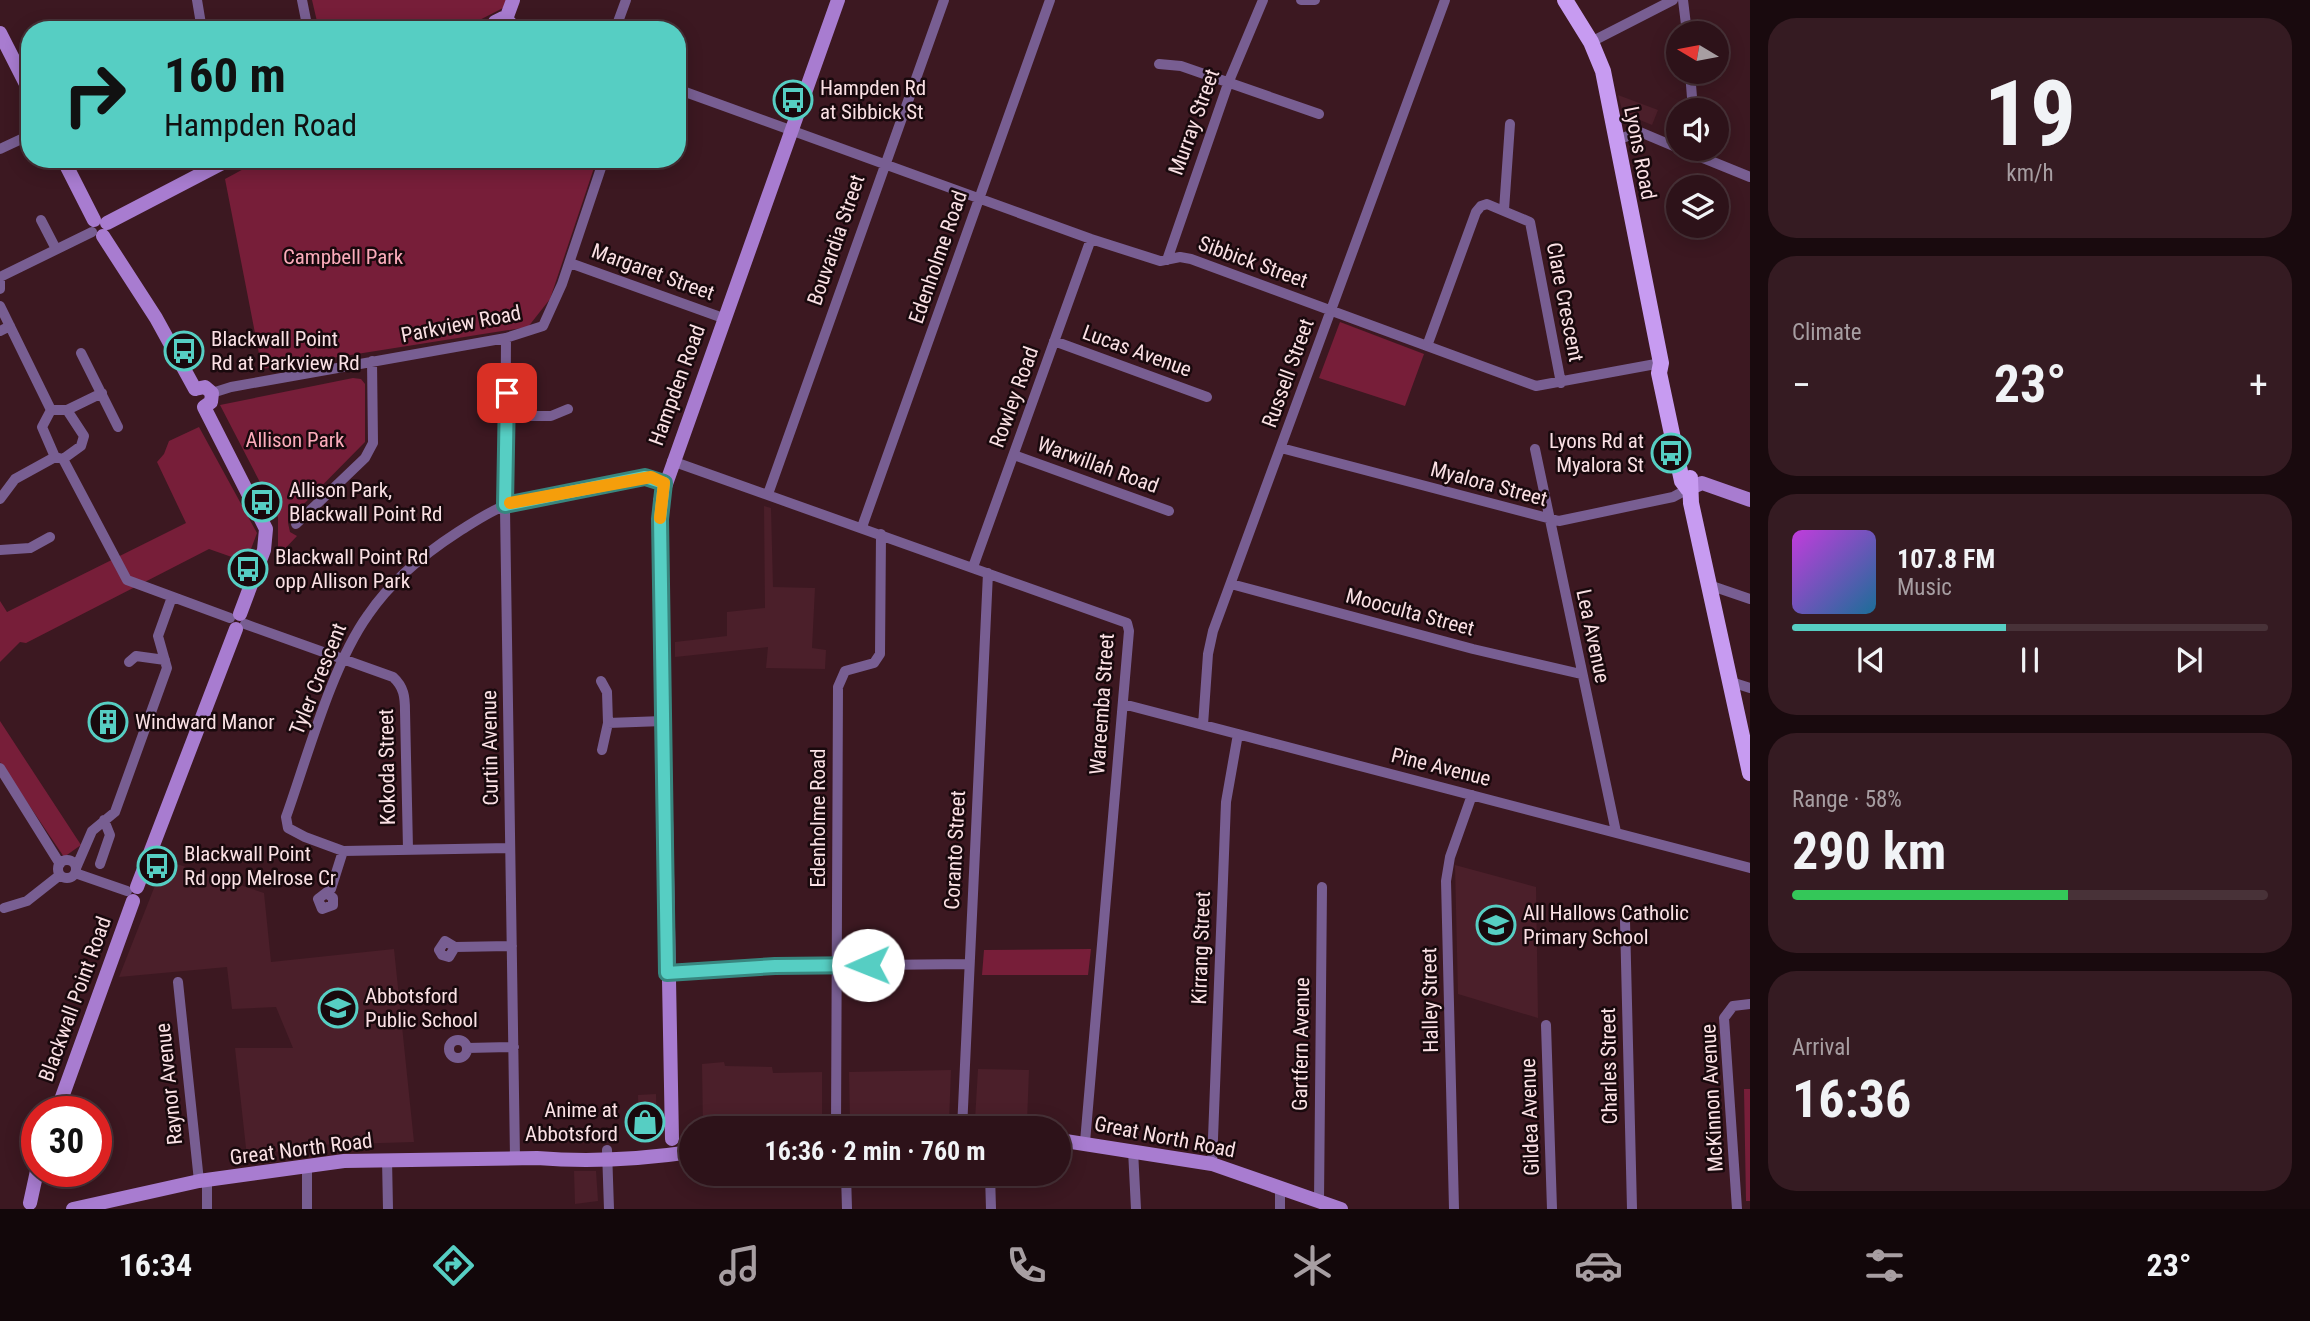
<!DOCTYPE html>
<html lang="en">
<head>
<meta charset="utf-8">
<style>
  :root { --surface:#2d1219; --page:#351b22; --text:#f1f3f6; --muted:#a79ea2; --line:#483238; --accent:#56cec3 }
  body { margin:0; font-family:"Roboto Condensed",sans-serif; background:var(--page); color:var(--text); height:100vh; display:flex; flex-direction:column; font-size:26px; white-space:nowrap }
  * { box-sizing:border-box; margin:0 }
  p { font-size:23px; color:var(--muted) }
  .icon { flex:none; width:38px; height:38px; fill:none; stroke:currentColor; stroke-width:2; stroke-linecap:round; stroke-linejoin:round }
  .map { position:relative; flex:1; overflow:hidden }
  .details { display:flex; flex-direction:column; gap:18px; padding:18px; background:#190a0e; width:560px }
  .details>* { flex:none }
  .top-card { position:absolute; left:21px; top:21px; width:665px; height:147px; border-radius:28px; box-shadow:0 4px 18px #0003,0 0 0 2px var(--line); background:#56cec3; color:#111; overflow:hidden }
  .needle { width:46px; rotate:280deg }
  .buttons { position:absolute; left:1666px; top:21px; display:grid; gap:14px }
  .buttons a { display:grid; place-items:center; width:63px; height:63px; border-radius:50%; background:var(--surface); box-shadow:0 4px 18px #0003,0 0 0 2px var(--line); font-size:35px }
  .speed { position:absolute; left:21px; top:1096px; display:flex; gap:14px; font-size:35px; font-weight:700; text-align:center }
  .speed>* { display:grid; place-content:center; width:91px; height:91px; border-radius:50%; background:var(--surface); box-shadow:0 4px 18px #0003,0 0 0 2px var(--line); line-height:1 }
  .speed .limit { border:10px solid #d22; background:#fff; color:#111 }
  .pin { position:absolute; display:grid; place-items:center; width:60px; height:60px; color:#fff; margin:-30px; border-radius:14px; box-shadow:0 4px 10px #0006 }
  .me { position:absolute; width:77px; margin:-38px; rotate:269deg; stroke-linejoin:round; filter:drop-shadow(0 0 5px #0008) }
  .turn { display:flex; align-items:center; gap:24px; height:147px; padding:0 28px; font-size:32px }
  .turn .icon { width:91px; height:91px; stroke-width:2.5 }
  .turn b { display:block; font-size:49px; line-height:60px }
  .big { font-size:52px; font-weight:700; line-height:1.1 }
  .details .tile { flex:1; display:flex; flex-direction:column; justify-content:center; gap:10px; min-width:0; padding:0 24px; border-radius:28px; background:var(--page) }
  .details .dial { align-items:center; gap:0 }
  .dial b { font-size:91px; line-height:1 }
  .song { display:flex; align-items:center; gap:21px }
  .cover { width:84px; height:84px; border-radius:10px; background:linear-gradient(135deg,hsl(290 70% 55%),hsl(200 70% 35%)) }
  .played { height:7px; border-radius:4px; background:linear-gradient(90deg,var(--accent) 45%,var(--line) 45%) }
  .keys { display:flex; justify-content:space-around; direction:ltr }
  .heat { display:flex; justify-content:space-between; align-items:center; font-size:38px; direction:ltr }
  .charge { height:10px; border-radius:5px; background:linear-gradient(90deg,#34c759 58%,var(--line) 0) }
  .trip { position:absolute; left:679px; top:1116px; width:392px; height:70px; border-radius:35px; background:var(--surface); box-shadow:0 4px 18px #0003,0 0 0 2px var(--line); font-weight:700; line-height:70px; text-align:center }
  .menu { display:flex; height:112px; justify-content:space-around; align-items:center; background:#12070a; color:var(--muted) }
  .menu .icon { width:49px; height:49px }
  .menu .active { color:var(--accent) }
  .menu b { font-size:32px; color:var(--text) }
  main { display:flex; flex:1; min-height:0 }
  .map>svg:first-child { display:block }
  .built { fill:#4b1f2a }
  .green { fill:#771e39 }
  .lines { fill:none; stroke-linecap:round; stroke-linejoin:round }
  .street { stroke:#785e92; stroke-width:10 }
  .secondary { stroke:#a87cd0; stroke-width:14 }
  .primary { stroke:#c79bf1; stroke-width:16 }
  .route-casing { stroke:#38867f; stroke-width:18 }
  .route { stroke:#56cec3; stroke-width:12 }
  .slow { stroke:#f59e0b; stroke-width:12 }
  .labels { text-anchor:middle; dominant-baseline:central; stroke-width:5; stroke-linejoin:round; paint-order:stroke }
  .poi-label { font-size:21px; fill:#fae0e4; stroke:#19090d; text-anchor:start }
  .street-label { font-size:21px; fill:#fae0e4; stroke:#19090d }
  .park-label { font-size:21px; fill:#fcacbb; stroke:#19090d }
</style>
</head>
<body>
<main>
<div class="map">
<svg width="1750" height="1209" viewBox="0 0 1750 1209">
  <rect width="100%" height="100%" fill="#3c1821"/>
  <!-- built -->
  <path class="built" d="M1618,95l40,15 -6,15 -29,-12z
    M764,506l7,2 2,79 42,1 -3,60 14,2 -1,19 -59,-1 2,-21 -93,10v-15l52,-6v-24l38,-4z
    M165,860l99,33 7,69 123,-13 20,193 -98,3 -69,12 -12,-109h58l-17,-41 -44,2 -5,-42 -108,10z
    M1455,865l81,22 2,131 -80,-24z
    M724,1062l1,4 47,1 1,6 49,-1v53l-119,4 -1,-65z
    M978,1069l51,1 -2,52 -52,-2z
    M951,1070l-2,52 -99,1 -1,-51z
    M656,1094l1,38 -18,3 -1,-40z
    M574,1171h22l2,30 -23,3z"/>
  <!-- green -->
  <path class="green" d="M312,0h194l-3,8 -43,22h-141z
    M262,159h335l-47,140 -22,28 -266,42 -37,-190z
    M1340,322l84,32 -19,52 -86,-28z
    M353,378l8,1 4,5v58l-71,72 -6,9 2,9 7,4 -19,20v-39l-58,-112z
    M199,427l58,106 -11,29 -37,-13 -183,94 -6,-1 -20,20v-61l7,11 179,-89 -29,-61 7,-8 5,-13z
    M0,721l81,124 -17,12 -64,-95z
    M1091,949l-3,26h-106l2,-25z
    M1744,1089h6v112h-4z"/>
  <g class="lines">
    <!-- street -->
    <path class="street" d="M197,0l5,30
      M302,0l6,30
      M1301,0h14
      M1683,0l4,33
      M615,30l11,-30
      M1591,42l82,-42
      M1159,64l22,2 138,48
      M1690,72l3,38
      M677,89l414,150 69,22 20,-4 11,2 345,127 125,-23
      M1616,140l24,-8 38,16
      M0,149l30,-14
      M1681,149l69,28
      M1504,210l6,-86
      M41,220l15,29
      M1167,260l62,-179 34,-81
      M570,263l153,55
      M0,277l92,-45
      M0,277v12
      M0,306l51,104
      M0,331l10,-5
      M506,338l-1,171 10,649
      M1054,341l153,56
      M1427,346l49,-134 5,-6 6,-2 43,18 31,161
      M81,353l37,74
      M212,393l19,-6 275,-49 37,-12 19,-42 42,-125
      M51,410h16l17,26 -3,10 -18,13 -8,-2 -13,-30z
      M67,410l35,-17
      M507,416h44l17,-7
      M1281,448l278,73 114,-24 15,-8
      M1535,449l81,383
      M1014,455l155,56
      M63,459l64,121 103,38
      M672,461l455,162 2,8 -44,511
      M768,494l176,-494
      M0,499l15,-20 40,-22
      M296,524l69,-66 8,-15 -1,-82
      M862,527l188,-527
      M0,550l30,-2 20,-11
      M973,567l118,-328
      M1231,584l242,65 108,25
      M1709,585l41,14
      M245,624l148,53c11,10 12,20 12,34l3,138
      M129,662l7,-6 29,4
      M601,681l6,11 1,31 55,-2
      M1728,681l22,7
      M1123,704l627,164
      M1203,725l5,-71 5,-23 232,-631
      M602,750l6,-27
      M0,768l60,96
      M510,848l-167,3 -38,-14 -17,-9 -2,-11c21,-59 46,-152 82,-202 23,-34 56,-61 90,-83 16,-10 33,-22 51,-28 42,-15 91,-17 136,-27l19,6
      M58 869a9 9 0 1 1 18 0a9 9 0 1 1-18 0Z
      M100,864l10,-29 -6,-15
      M76,868l16,-37 23,-19 52,-144 -9,-32 14,-39
      M75,873l52,18
      M328,894l5,4v7l-11,4 -4,-10 13,-10 12,-38
      M4,908l23,-7 33,-26
      M1625,921l7,288
      M455,947l-6,10 -7,-2 -3,-5 6,-9 10,6 57,-1
      M667,973l108,-7 194,-2
      M178,982l21,199
      M1546,1025l6,184
      M449 1049a9 9 0 1 1 18 0a9 9 0 1 1-18 0Z
      M467,1048l47,-1
      M836,1129l2,-442 7,-16 29,-8 6,-9 1,-120
      M962,1129l26,-556
      M607,1150l2,59
      M1133,1150l3,59
      M387,1159l1,50
      M1212,1164l14,-362 12,-68
      M307,1166v43
      M846,1174l1,35
      M990,1174l1,35
      M207,1182v27
      M1280,1188v21
      M1319,1201l3,-314
      M1454,1209l-8,-328 4,-24 22,-62
      M1737,1209l-13,-191 9,-12 17,-2"/>
    <!-- secondary -->
    <path class="secondary" d="M506,19l7,-19
      M494,30l1,-8 8,-4 7,5 1,7
      M0,33l30,59
      M63,159l31,61
      M107,223l123,-64
      M103,236l53,82 39,71
      M195,389l10,-2 7,6 -1,9 -7,5
      M204,407l62,122 -2,21 -24,64
      M1688,489l14,-6 48,17
      M137,887l99,-258
      M57,1111l76,-210
      M672,1139l-12,-638 178,-501
      M1059,1140l153,24 129,45
      M30,1203l7,-32
      M73,1209l126,-28 145,-20 193,-3c50,4 106,1 154,-6"/>
    <!-- primary -->
    <path class="primary" d="M1565,0l26,42 12,29 58,292 -2,10 23,108 6,8
      M1690,478l1,25 59,270"/>
  </g>
  <g class="lines">
    <defs>
      <path id="route" d="M507,393l-2,112 140,-28 19,6 -4,36 7,454 108,-7 93,-1"/>
    </defs>
    <!-- route casing -->
    <use href="#route" class="route-casing"/>
    <!-- route -->
    <use href="#route" class="route"/>
    <!-- slow -->
    <path class="slow" d="M510,503l141,-26 13,6 -4,35"/>
  </g>
  <!-- icons -->
  <defs>
    <symbol id="bus-ring" viewBox="-11 -11 22 22"><circle r="9.5" fill="#19090d" stroke="#56cec3" stroke-width="1.5"/><path d="M-5-6H5V4H4V6H2V4H-2V6H-4V4H-5ZM-3.5-4V0h7V-4ZM-3.5 1.2v1.5H-2V1.2ZM2 1.2v1.5H3.5V1.2Z" fill="#56cec3"/></symbol>
    <symbol id="building-ring" viewBox="-11 -11 22 22"><circle r="9.5" fill="#19090d" stroke="#56cec3" stroke-width="1.5"/><path d="M-4-6H4V6H1V3H-1V6H-4ZM-2.5-4.3h1.7v1.8h-1.7ZM.8-4.3h1.7v1.8H.8ZM-2.5-1h1.7V.8h-1.7ZM.8-1h1.7V.8H.8Z" fill="#56cec3"/></symbol>
    <symbol id="school-ring" viewBox="-11 -11 22 22"><circle r="9.5" fill="#19090d" stroke="#56cec3" stroke-width="1.5"/><path d="M0-5L7-2L0 1L-7-2ZM-4 1L0 2.5L4 1V4Q0 6-4 4Z" fill="#56cec3"/></symbol>
    <symbol id="shop-ring" viewBox="-11 -11 22 22"><circle r="9.5" fill="#19090d" stroke="#56cec3" stroke-width="1.5"/><path d="M-5-2.5h2.3a2.7 3.5 0 0 1 5.4 0H5L5.5 6h-11ZM-1.5-2.5h3a1.5 2.3 0 0 0-3 0Z" fill="#56cec3"/></symbol>
  </defs>
  <g fill-rule="evenodd">
    <use href="#bus-ring" x="771" y="78" width="44" height="44"/>
    <use href="#bus-ring" x="162" y="329" width="44" height="44"/>
    <use href="#bus-ring" x="1649" y="431" width="44" height="44"/>
    <use href="#bus-ring" x="240" y="480" width="44" height="44"/>
    <use href="#bus-ring" x="226" y="547" width="44" height="44"/>
    <use href="#building-ring" x="86" y="700" width="44" height="44"/>
    <use href="#bus-ring" x="135" y="844" width="44" height="44"/>
    <use href="#school-ring" x="1474" y="903" width="44" height="44"/>
    <use href="#school-ring" x="316" y="986" width="44" height="44"/>
    <use href="#shop-ring" x="623" y="1100" width="44" height="44"/>
  </g>
  <g class="labels">
    <!-- poi labels -->
    <g class="poi-label">
      <text x="820" y="88">Hampden Rd<tspan x="820" dy="24">at Sibbick St</tspan></text>
      <text x="211" y="339">Blackwall Point<tspan x="211" dy="24">Rd at Parkview Rd</tspan></text>
      <text x="1644" y="441" text-anchor="end">Lyons Rd at<tspan x="1644" dy="24">Myalora St</tspan></text>
      <text x="289" y="490">Allison Park,<tspan x="289" dy="24">Blackwall Point Rd</tspan></text>
      <text x="275" y="557">Blackwall Point Rd<tspan x="275" dy="24">opp Allison Park</tspan></text>
      <text x="135" y="722">Windward Manor</text>
      <text x="184" y="854">Blackwall Point<tspan x="184" dy="24">Rd opp Melrose Cr</tspan></text>
      <text x="1523" y="913">All Hallows Catholic<tspan x="1523" dy="24">Primary School</tspan></text>
      <text x="365" y="996">Abbotsford<tspan x="365" dy="24">Public School</tspan></text>
      <text x="618" y="1110" text-anchor="end">Anime at<tspan x="618" dy="24">Abbotsford</tspan></text>
    </g>
    <!-- street labels -->
    <g class="street-label">
      <text transform="translate(1194 122) rotate(-70)">Murray Street</text>
      <text transform="translate(1640 153) rotate(79)">Lyons Road</text>
      <text transform="translate(836 240) rotate(-71)">Bouvardia Street</text>
      <text transform="translate(938 257) rotate(-71)">Edenholme Road</text>
      <text transform="translate(1253 262) rotate(20)">Sibbick Street</text>
      <text transform="translate(653 272) rotate(20)">Margaret Street</text>
      <text transform="translate(1565 302) rotate(79)">Clare Crescent</text>
      <text transform="translate(461 324) rotate(-11)">Parkview Road</text>
      <text transform="translate(1137 351) rotate(20)">Lucas Avenue</text>
      <text transform="translate(1288 373) rotate(-70)">Russell Street</text>
      <text transform="translate(677 385) rotate(-70)">Hampden Road</text>
      <text transform="translate(1014 397) rotate(-70)">Rowley Road</text>
      <text transform="translate(1098 465) rotate(20)">Warwillah Road</text>
      <text transform="translate(1489 484) rotate(15)">Myalora Street</text>
      <text transform="translate(1410 612) rotate(15)">Mooculta Street</text>
      <text transform="translate(1593 636) rotate(78)">Lea Avenue</text>
      <text transform="translate(318 679) rotate(-68)">Tyler Crescent</text>
      <text transform="translate(1102 704) rotate(-86)">Wareemba Street</text>
      <text transform="translate(490 748) rotate(-91)">Curtin Avenue</text>
      <text transform="translate(387 767) rotate(-91)">Kokoda Street</text>
      <text transform="translate(1441 767) rotate(14)">Pine Avenue</text>
      <text transform="translate(818 818) rotate(-90)">Edenholme Road</text>
      <text transform="translate(955 850) rotate(-87)">Coranto Street</text>
      <text transform="translate(1201 948) rotate(-88)">Kirrang Street</text>
      <text transform="translate(75 999) rotate(-70)">Blackwall Point Road</text>
      <text transform="translate(1430 1000) rotate(-91)">Halley Street</text>
      <text transform="translate(1301 1044) rotate(-89)">Gartfern Avenue</text>
      <text transform="translate(1609 1066) rotate(-91)">Charles Street</text>
      <text transform="translate(169 1084) rotate(-96)">Raynor Avenue</text>
      <text transform="translate(1712 1098) rotate(-93)">McKinnon Avenue</text>
      <text transform="translate(1530 1117) rotate(-92)">Gildea Avenue</text>
      <text transform="translate(1165 1137) rotate(11)">Great North Road</text>
      <text transform="translate(301 1149) rotate(-7)">Great North Road</text>
    </g>
    <!-- park labels -->
    <g class="park-label">
      <text x="343" y="257">Campbell Park</text>
      <text x="295" y="440">Allison Park</text>
    </g>
  </g>
</svg>
<div class="buttons">
<a><svg class="needle" viewBox="-14 -14 28 28"><path d="M0-13l5 13h-10z" fill="#e53935"/><path d="M0 13l5-13h-10z" fill="#a79ea2"/></svg></a>
<a><svg class="icon" aria-label="sound" viewBox="0 0 24 24"><path d="M4 9h4l5-4v14l-5-4H4zM17 9q2 3 0 6"/></svg></a>
<a><svg class="icon" aria-label="layers" viewBox="0 0 24 24"><path d="M12 4l9 5-9 5-9-5zM3 14l9 5 9-5"/></svg></a>
</div>
<div class="speed"><div class="limit">30</div></div>
<div class="pin" style="left:507px;top:393px;background:#d93025"><svg class="icon" aria-label="arrive" viewBox="0 0 24 24"><path d="M6 21V4h12l-3 4 3 4H6"/></svg></div>
<svg class="me" style="left:868px;top:965px" viewBox="-20 -20 40 40"><circle r="19" fill="#fff"/><path d="M0-13L10 11 0 6-10 11z" fill="#56cec3"/></svg>
<div class="trip">16:36 · 2 min · 760 m</div>
<div class="top-card">
<div class="turn"><svg class="icon" aria-label="right" viewBox="0 0 24 24"><path d="M7 20v-9h11M14 6l5 5-5 5"/></svg><div><b>160 m</b>Hampden Road</div></div>
</div>
</div>
<section class="details">
<div class="tile dial"><b>19</b><p>km/h</p></div>
<div class="tile"><p>Climate</p>
<div class="heat"><a>−</a><b class="big">23°</b><a>+</a></div>
</div>
<div class="tile">
<div class="song"><i class="cover"></i><div><b>107.8 FM</b><p>Music</p></div></div>
<div class="played"></div>
<div class="keys"><svg class="icon" aria-label="previous" viewBox="0 0 24 24"><path d="M18 5L8 12l10 7zM5 5v14"/></svg><svg class="icon" aria-label="pause" viewBox="0 0 24 24"><path d="M8 5v14M16 5v14"/></svg><svg class="icon" aria-label="next" viewBox="0 0 24 24"><path d="M6 5l10 7-10 7zM19 5v14"/></svg></div>
</div>
<div class="tile"><p>Range · 58%</p><b class="big">290 km</b><div class="charge"></div></div>
<div class="tile"><p>Arrival</p><b class="big">16:36</b></div>
</section>
</main>
<nav class="menu">
<b>16:34</b>
<svg class="icon active" aria-label="directions" viewBox="0 0 24 24"><path d="M12 3l9 9-9 9-9-9zM9 14v-3h6M13 9l2 2-2 2"/></svg>
<svg class="icon" aria-label="music" viewBox="0 0 24 24"><path d="M9 18V5l10-2v13"/><circle cx="6" cy="18" r="3"/><circle cx="16" cy="16" r="3"/></svg>
<svg class="icon" aria-label="phone" viewBox="0 0 24 24"><path d="M5 4h4l2 5-3 2q2 4 5 5l2-3 5 2v4C11 20 4 13 5 4z"/></svg>
<svg class="icon" aria-label="climate" viewBox="0 0 24 24"><path d="M12 3v18M4 7l16 10M4 17L20 7"/></svg>
<svg class="icon" aria-label="car" viewBox="0 0 24 24"><path d="M5 17H2v-5l4-1 3-4h7l3 4 3 1v5h-3M9 17h6M6 11h13"/><circle cx="7" cy="17" r="2"/><circle cx="17" cy="17" r="2"/></svg>
<svg class="icon" aria-label="filters" viewBox="0 0 24 24"><path d="M4 7h16M4 17h16"/><circle cx="9" cy="7" r="2"/><circle cx="15" cy="17" r="2"/></svg>
<b>23°</b>
</nav>
</body>
</html>
